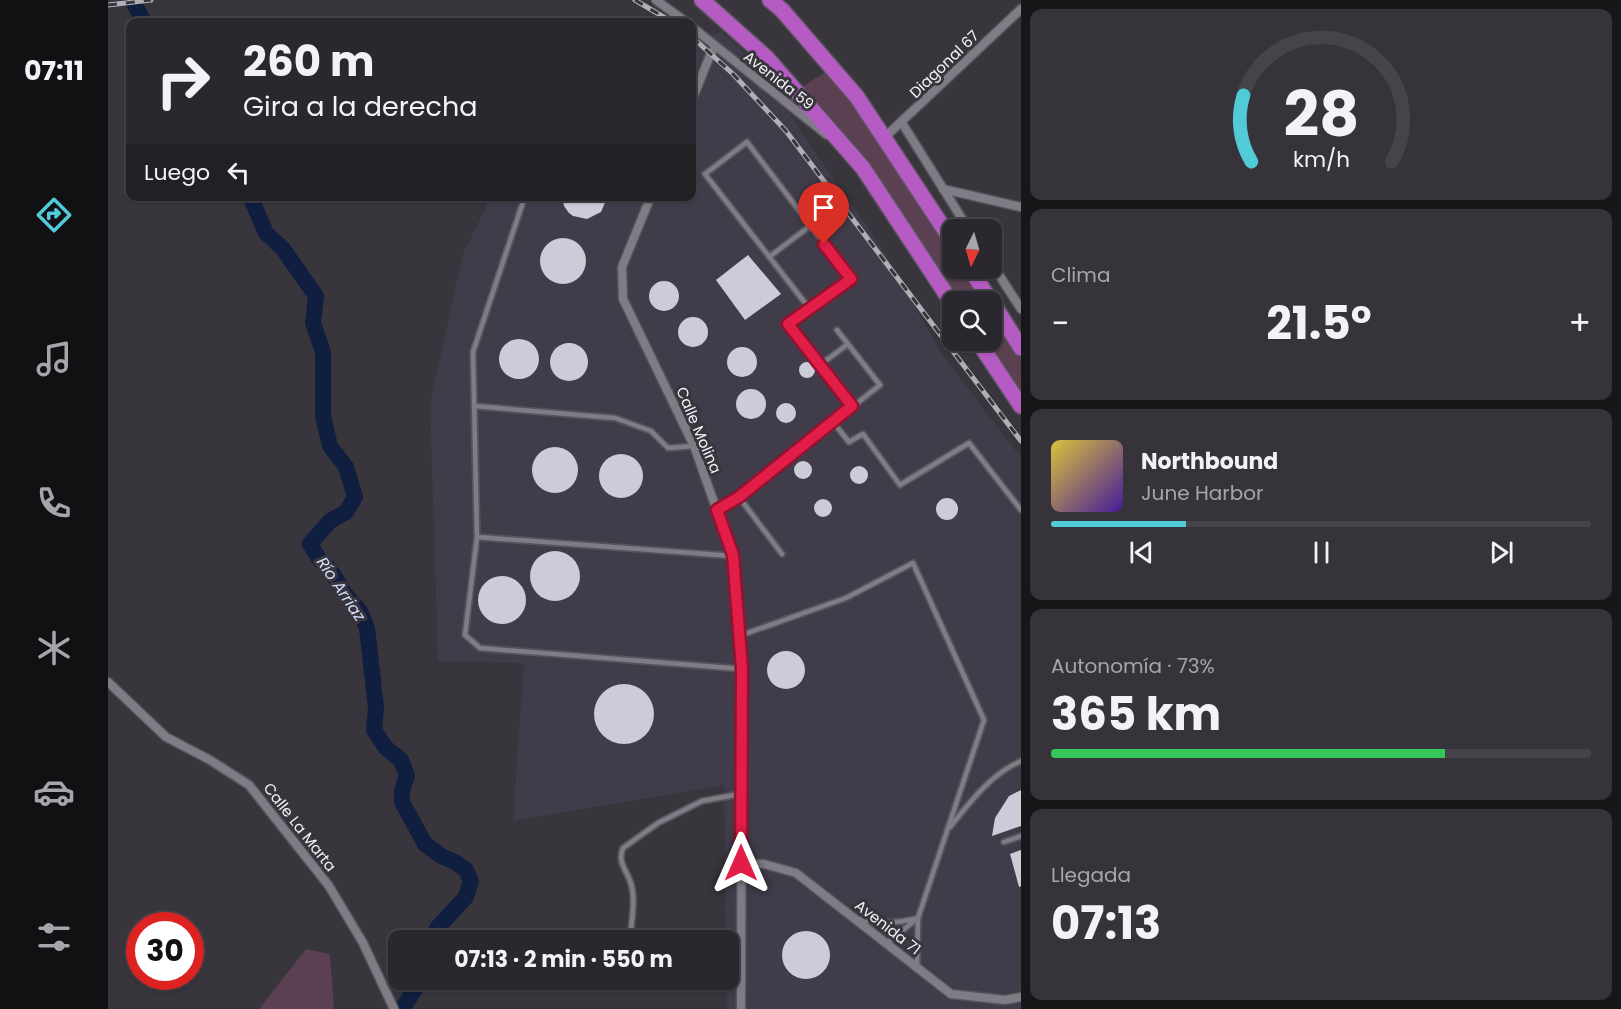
<!DOCTYPE html>
<html lang="es">
<head>
<meta charset="utf-8">
<style>
  :root { --surface:#2a282e; --page:#36343a; --text:#f1f3f6; --muted:#a5a6aa; --line:#46444a; --accent:#52cbd9 }
  body { margin:0; font-family:Poppins,sans-serif; background:var(--page); color:var(--text); height:100vh; display:flex; flex-direction:column; font-size:22px; white-space:nowrap }
  * { box-sizing:border-box; margin:0 }
  p { font-size:20px; color:var(--muted) }
  .icon { flex:none; width:33px; height:33px; fill:none; stroke:currentColor; stroke-width:2; stroke-linecap:round; stroke-linejoin:round }
  .map { position:relative; flex:1; overflow:hidden }
  .panel { display:flex; flex-direction:column; gap:9px; padding:9px; background:#171619; width:600px }
  .panel>* { flex:none }
  .guide { position:absolute; left:18px; top:18px; width:570px; height:183px; border-radius:12px; box-shadow:0 2px 4px #0004,0 0 0 2px var(--line); background:#2a282e; color:var(--text); overflow:hidden }
  .needle { width:39px; rotate:185deg }
  .controls { position:absolute; left:834px; top:219px; display:grid; gap:12px }
  .controls a { display:grid; place-items:center; width:60px; height:60px; border-radius:12px; background:var(--surface); box-shadow:0 2px 4px #0004,0 0 0 2px var(--line); font-size:30px }
  .speed { position:absolute; left:18px; top:912px; display:flex; gap:12px; font-size:30px; font-weight:700; text-align:center }
  .speed>* { display:grid; place-content:center; width:78px; height:78px; border-radius:50%; background:var(--surface); box-shadow:0 2px 4px #0004,0 0 0 2px var(--line); line-height:1 }
  .speed .limit { border:9px solid #d22; background:#fff; color:#111 }
  .pin { position:absolute; display:grid; place-items:center; width:51px; height:51px; color:#fff; margin:-62px -26px; border-radius:50% 50% 50% 0; rotate:-45deg; box-shadow:0 0 6px #0007 }
  .pin .icon { rotate:45deg }
  .me { position:absolute; width:66px; margin:-33px; rotate:0deg; stroke-linejoin:round; filter:drop-shadow(0 0 4px #0008) }
  .turn { display:flex; align-items:center; gap:21px; height:126px; padding:0 18px; font-size:27px }
  .turn .icon { width:78px; height:78px; stroke-width:2.5 }
  .turn b { display:block; font-size:42px; line-height:51px }
  .then { display:flex; align-items:center; height:57px; padding:0 18px; background:#0003; gap:12px; font-size:22px }
  .big { font-size:45px; font-weight:700; line-height:1.1 }
  .panel .widget { flex:1; display:flex; flex-direction:column; justify-content:center; gap:9px; min-width:0; padding:0 21px; border-radius:12px; background:var(--page) }
  .panel .dial { align-items:center; gap:0 }
  .dial svg { height:156px; overflow:visible; fill:none; stroke:var(--line); stroke-width:7; stroke-linecap:round; text-anchor:middle }
  .dial text { fill:var(--text); stroke:none }
  .song { display:flex; align-items:center; gap:18px }
  .cover { width:72px; height:72px; border-radius:9px; background:linear-gradient(135deg,hsl(50 70% 55%),hsl(260 70% 35%)) }
  .played { height:6px; border-radius:3px; background:linear-gradient(90deg,var(--accent) 25%,var(--line) 25%) }
  .keys { display:flex; justify-content:space-around; direction:ltr }
  .heat { display:flex; justify-content:space-between; align-items:center; font-size:33px; direction:ltr }
  .charge { height:9px; border-radius:4px; background:linear-gradient(90deg,#34c759 73%,var(--line) 0) }
  .trip { position:absolute; left:280px; top:930px; width:351px; height:60px; border-radius:12px; background:var(--surface); box-shadow:0 2px 4px #0004,0 0 0 2px var(--line); font-weight:700; line-height:60px; text-align:center }
  main { display:flex; flex:1; min-height:0 }
  .tabs { display:flex; flex-direction:column; width:108px; justify-content:space-around; align-items:center; background:#111012; color:var(--muted) }
  .tabs .icon { width:42px; height:42px }
  .tabs .on { color:var(--accent) }
  .tabs b { font-size:27px; color:var(--text) }
  .map>svg:first-child { display:block }
  .built { fill:#413c4a }
  .green { fill:#5b4051 }
  .lines { fill:none; stroke-linecap:round; stroke-linejoin:round }
  .river { stroke:#101e40; stroke-width:16 }
  .building { fill:#cbccd7 }
  .lane-casing { stroke:#56545b; stroke-width:8 }
  .street-casing { stroke:#56545b; stroke-width:11 }
  .highway-casing { stroke:#56545b; stroke-width:18 }
  .lane { stroke:#807c86; stroke-width:4.5 }
  .street { stroke:#807c86; stroke-width:8 }
  .highway { stroke:#b65bc3; stroke-width:15 }
  .rail-casing { stroke:#b1afb5; stroke-width:5 }
  .rail { stroke:#38353d; stroke-width:3; stroke-dasharray:9; stroke-linecap:butt }
  .route-casing { stroke:#92132f; stroke-width:15 }
  .route { stroke:#e11d48; stroke-width:10 }
  .labels { text-anchor:middle; dominant-baseline:central; stroke-width:6; stroke-linejoin:round; paint-order:stroke }
  .street-label { font-size:15px; fill:#f4f2f7; stroke:#38353d }
  .water-label { font-size:16px; font-style:italic; fill:#d0ddf7; stroke:#38353d }
</style>
</head>
<body>
<main>
<nav class="tabs">
<b>07:11</b>
<svg class="icon on" aria-label="directions" viewBox="0 0 24 24"><path d="M12 3l9 9-9 9-9-9zM9 14v-3h6M13 9l2 2-2 2"/></svg>
<svg class="icon" aria-label="music" viewBox="0 0 24 24"><path d="M9 18V5l10-2v13"/><circle cx="6" cy="18" r="3"/><circle cx="16" cy="16" r="3"/></svg>
<svg class="icon" aria-label="phone" viewBox="0 0 24 24"><path d="M5 4h4l2 5-3 2q2 4 5 5l2-3 5 2v4C11 20 4 13 5 4z"/></svg>
<svg class="icon" aria-label="climate" viewBox="0 0 24 24"><path d="M12 3v18M4 7l16 10M4 17L20 7"/></svg>
<svg class="icon" aria-label="car" viewBox="0 0 24 24"><path d="M5 17H2v-5l4-1 3-4h7l3 4 3 1v5h-3M9 17h6M6 11h13"/><circle cx="7" cy="17" r="2"/><circle cx="17" cy="17" r="2"/></svg>
<svg class="icon" aria-label="filters" viewBox="0 0 24 24"><path d="M4 7h16M4 17h16"/><circle cx="9" cy="7" r="2"/><circle cx="15" cy="17" r="2"/></svg>
</nav>
<div class="map">
<svg width="913" height="1009" viewBox="0 0 913 1009">
  <rect width="100%" height="100%" fill="#38353d"/>
  <!-- built -->
  <path class="built" d="M614,32l39,37 58,89 61,87 60,106 81,107v551h-294l2,-69h-3l-2,-155 -211,36 11,-158 -86,-2 -8,-257 33,-150 28,-57 201,-1v-156z"/>
  <!-- green -->
  <path class="green" d="M724,68l120,173v27l18,1 21,33h-39l-89,-134 -68,-77z
    M884,302l29,46v58l-44,-65 15,-1z
    M198,949l24,5 4,55h-75z"/>
  <g class="lines">
    <!-- river -->
    <path class="river" d="M24,0l12,22
      M142,196l16,37 17,16 33,47 -3,27 10,29v64l7,30 16,21 9,30 -9,15 -16,9 -20,23 9,15 10,9 16,26 15,17 7,17 9,80 -2,22 12,18 15,12 6,15 -5,16v11l23,42 16,12 14,6 11,8 5,11 -5,16 -28,30 -7,13
      M294,1009l19,-29"/>
  </g>
  <!-- building -->
  <path class="building" d="M454,196h45v2l-6,14 -14,7 -14,-3 -4,-3 -5,-7z
    M432 261a23 23 0 1 1 46 0a23 23 0 1 1-46 0Z
    M640,255l33,39 -36,26 -29,-40z
    M541 296a15 15 0 1 1 30 0a15 15 0 1 1-30 0Z
    M570 332a15 15 0 1 1 30 0a15 15 0 1 1-30 0Z
    M391 359a20 20 0 1 1 40 0a20 20 0 1 1-40 0Z
    M442 362a19 19 0 1 1 38 0a19 19 0 1 1-38 0Z
    M619 362a15 15 0 1 1 30 0a15 15 0 1 1-30 0Z
    M691 370a8 8 0 1 1 16 0a8 8 0 1 1-16 0Z
    M628 404a15 15 0 1 1 30 0a15 15 0 1 1-30 0Z
    M668 413a10 10 0 1 1 20 0a10 10 0 1 1-20 0Z
    M424 470a23 23 0 1 1 46 0a23 23 0 1 1-46 0Z
    M491 476a22 22 0 1 1 44 0a22 22 0 1 1-44 0Z
    M686 470a9 9 0 1 1 18 0a9 9 0 1 1-18 0Z
    M742 475a9 9 0 1 1 18 0a9 9 0 1 1-18 0Z
    M828 509a11 11 0 1 1 22 0a11 11 0 1 1-22 0Z
    M706 508a9 9 0 1 1 18 0a9 9 0 1 1-18 0Z
    M422 576a25 25 0 1 1 50 0a25 25 0 1 1-50 0Z
    M370 600a24 24 0 1 1 48 0a24 24 0 1 1-48 0Z
    M659 670a19 19 0 1 1 38 0a19 19 0 1 1-38 0Z
    M486 714a30 30 0 1 1 60 0a30 30 0 1 1-60 0Z
    M913,790v36l-29,10 3,-18 14,-22z
    M913,850v36l-2,1 -9,-33z
    M674 955a24 24 0 1 1 48 0a24 24 0 1 1-48 0Z"/>
  <g class="lines">
    <defs>
      <path id="lane" d="M417,196l-52,156 4,185 -12,98 15,13 262,21
        M661,257l41,-31
        M701,308l-104,-134 42,-32 104,137 -63,45 64,83
        M712,365l28,-21
        M366,406l141,12 36,13 17,17 26,-2
        M725,422l16,20 14,-8 37,51 69,-42 52,67
        M631,497l43,57
        M609,510l22,-13 141,-112 -43,-55
        M369,537l256,19
        M631,636l107,-38 67,-35 71,157 -66,198 -31,25
        M842,827c20,-25 41,-53 71,-66
        M896,842l17,-6
        M749,919c22,4 39,5 61,-1l-1,49
        M522,940c1,-17 6,-39 1,-56 -4,-14 -14,-21 -8,-36l35,-25 44,-22 38,-7"/>
      <path id="street" d="M548,0l30,22
        M584,27l135,108
        M584,100l19,-47 5,-6
        M794,123l67,107
        M777,137l136,-128
        M835,189l78,18
        M543,196l-29,71 1,32 71,147 39,110 9,113 -1,340
        M884,264l29,45
        M0,682l58,55 44,23 39,25 80,101 34,57 31,66
        M633,863l23,1 32,9 155,121 54,6 16,-3"/>
      <path id="highway" d="M594,0l64,57 97,111 89,135
        M662,0l12,10 75,87 95,144
        M862,268l21,34
        M884,302l29,46
        M869,340l44,66"/>
    </defs>
    <!-- lane casing -->
    <use href="#lane" class="lane-casing"/>
    <!-- street casing -->
    <use href="#street" class="street-casing"/>
    <!-- highway casing -->
    <use href="#highway" class="highway-casing"/>
    <!-- lane -->
    <use href="#lane" class="lane"/>
    <!-- street -->
    <use href="#street" class="street"/>
    <!-- highway -->
    <use href="#highway" class="highway"/>
    <defs>
      <path id="rail" d="M527,0l37,22
        M0,5l43,-5
        M584,37l41,37 53,57 235,310"/>
    </defs>
    <!-- rail casing -->
    <use href="#rail" class="rail-casing"/>
    <!-- rail -->
    <use href="#rail" class="rail"/>
  </g>
  <g class="lines">
    <defs>
      <path id="route" d="M633,863l1,-194 -9,-114 -16,-45 22,-13 113,-91 -64,-82 63,-45 -27,-35"/>
    </defs>
    <!-- route casing -->
    <use href="#route" class="route-casing"/>
    <!-- route -->
    <use href="#route" class="route"/>
  </g>
  <g class="labels">
    <!-- street labels -->
    <g class="street-label">
      <text transform="translate(836 64) rotate(-44)">Diagonal 67</text>
      <text transform="translate(671 80) rotate(38)">Avenida 59</text>
      <text transform="translate(591 430) rotate(67)">Calle Molina</text>
      <text transform="translate(192 827) rotate(52)">Calle La Marta</text>
      <text transform="translate(780 927) rotate(38)">Avenida 71</text>
    </g>
    <!-- water labels -->
    <g class="water-label">
      <text transform="translate(233 589) rotate(56)">Río Arriaz</text>
    </g>
  </g>
</svg>
<div class="controls">
<a><svg class="needle" viewBox="-14 -14 28 28"><path d="M0-13l5 13h-10z" fill="#e53935"/><path d="M0 13l5-13h-10z" fill="#a5a6aa"/></svg></a>
<a><svg class="icon" aria-label="search" viewBox="0 0 24 24"><circle cx="10" cy="10" r="6"/><path d="M15 15l6 6"/></svg></a>
</div>
<div class="speed"><div class="limit">30</div></div>
<div class="pin" style="left:716px;top:244px;background:#d93025"><svg class="icon" aria-label="arrive" viewBox="0 0 24 24"><path d="M6 21V4h12l-3 4 3 4H6"/></svg></div>
<svg class="me" style="left:633px;top:863px" viewBox="-20 -20 40 40"><path d="M0-17L14 15 0 8-14 15z" fill="#e11d48" stroke="#fff" stroke-width="4"/></svg>
<div class="trip">07:13 · 2 min · 550 m</div>
<div class="guide">
<div class="turn"><svg class="icon" aria-label="right" viewBox="0 0 24 24"><path d="M7 20v-9h11M14 6l5 5-5 5"/></svg><div><b>260 m</b>Gira a la derecha</div></div>
<div class="then">Luego<svg class="icon" aria-label="left" viewBox="0 0 24 24"><path d="M17 20v-9H6M10 6l-5 5 5 5"/></svg></div>
</div>
</div>
<section class="panel">
<div class="widget dial"><svg viewBox="0 0 100 80">
<path d="M14 69A42 42 0 1 1 86 69"/>
<path d="M14 69A42 42 0 0 1 10 35" stroke="#52cbd9"/>
<text x="50" y="56" font-size="32" font-weight="700">28</text>
<text x="50" y="72" font-size="11">km/h</text>
</svg></div>
<div class="widget"><p>Clima</p>
<div class="heat"><a>−</a><b class="big">21.5°</b><a>+</a></div>
</div>
<div class="widget">
<div class="song"><i class="cover"></i><div><b>Northbound</b><p>June Harbor</p></div></div>
<div class="played"></div>
<div class="keys"><svg class="icon" aria-label="previous" viewBox="0 0 24 24"><path d="M18 5L8 12l10 7zM5 5v14"/></svg><svg class="icon" aria-label="pause" viewBox="0 0 24 24"><path d="M8 5v14M16 5v14"/></svg><svg class="icon" aria-label="next" viewBox="0 0 24 24"><path d="M6 5l10 7-10 7zM19 5v14"/></svg></div>
</div>
<div class="widget"><p>Autonomía · 73%</p><b class="big">365 km</b><div class="charge"></div></div>
<div class="widget"><p>Llegada</p><b class="big">07:13</b></div>
</section>
</main>
</body>
</html>
